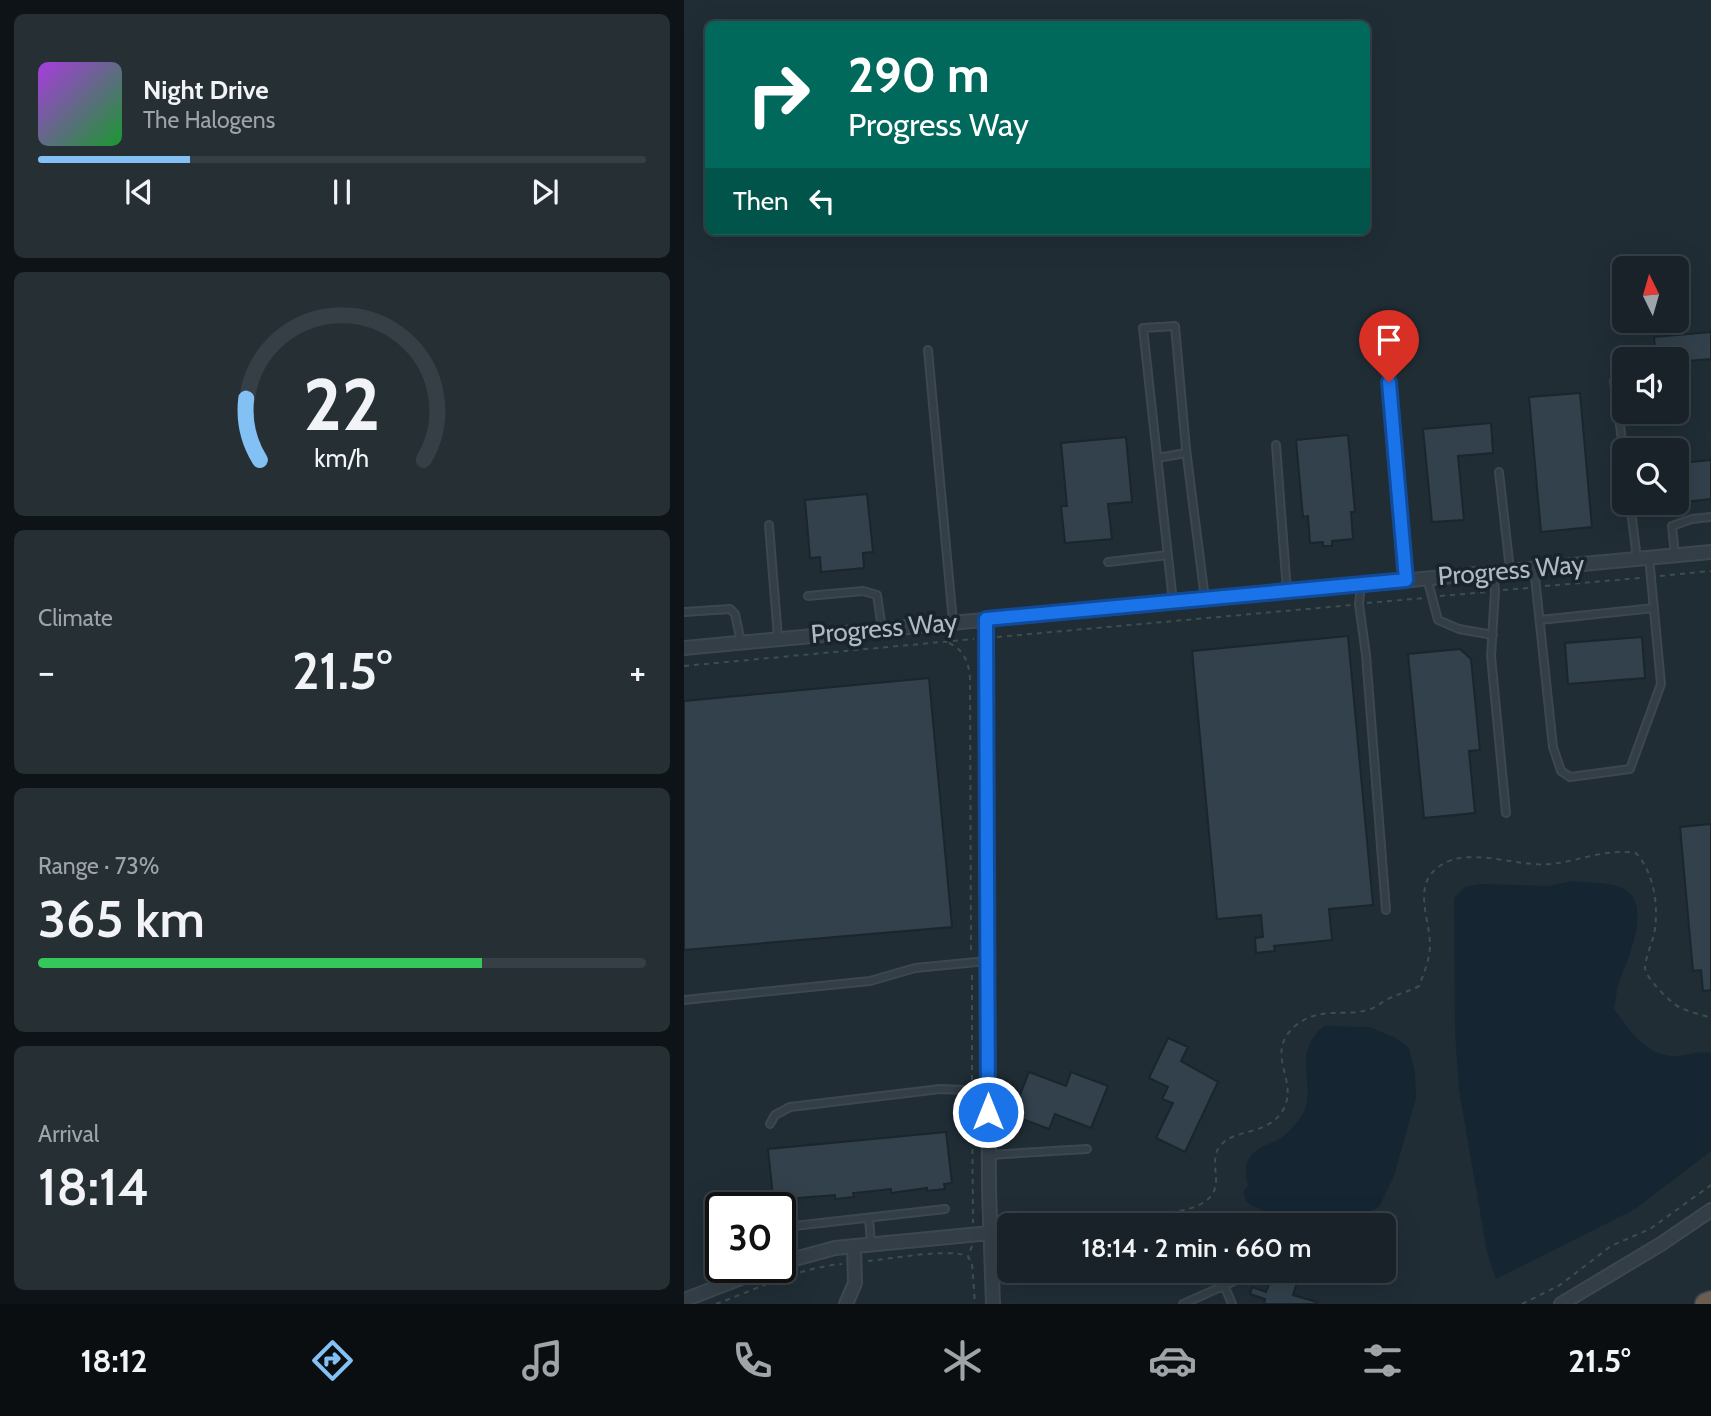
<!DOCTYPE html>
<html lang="en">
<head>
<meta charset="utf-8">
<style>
  :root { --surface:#182228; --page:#252f34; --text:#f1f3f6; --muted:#9fa4a8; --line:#363f45; --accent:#83c0f3 }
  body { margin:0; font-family:Cabin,sans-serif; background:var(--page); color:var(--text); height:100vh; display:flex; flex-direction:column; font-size:26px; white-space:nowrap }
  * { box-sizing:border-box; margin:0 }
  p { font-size:23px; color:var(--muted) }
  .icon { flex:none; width:38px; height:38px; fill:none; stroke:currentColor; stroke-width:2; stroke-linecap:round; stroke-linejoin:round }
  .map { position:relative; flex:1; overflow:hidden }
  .details { display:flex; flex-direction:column; gap:14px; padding:14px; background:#0d1316; width:684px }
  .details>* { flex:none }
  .guide { position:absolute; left:21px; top:21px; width:665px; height:214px; border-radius:10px; box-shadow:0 7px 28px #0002,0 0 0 2px var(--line); background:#00695c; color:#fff; overflow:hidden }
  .needle { width:46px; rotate:355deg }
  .buttons { position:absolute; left:928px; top:256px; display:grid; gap:14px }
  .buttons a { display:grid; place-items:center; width:77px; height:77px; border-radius:10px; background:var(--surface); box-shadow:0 7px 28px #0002,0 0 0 2px var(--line); font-size:35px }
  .speed { position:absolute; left:21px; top:1192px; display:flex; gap:14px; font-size:35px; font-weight:700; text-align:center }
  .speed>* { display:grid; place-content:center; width:91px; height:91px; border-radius:50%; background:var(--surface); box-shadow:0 7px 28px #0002,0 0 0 2px var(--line); line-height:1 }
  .speed .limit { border:4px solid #111; border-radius:10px; background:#fff; color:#111 }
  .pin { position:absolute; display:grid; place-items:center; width:60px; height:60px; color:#fff; margin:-72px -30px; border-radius:50% 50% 50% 0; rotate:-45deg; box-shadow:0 0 7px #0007 }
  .pin .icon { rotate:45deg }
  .me { position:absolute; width:77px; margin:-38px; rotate:0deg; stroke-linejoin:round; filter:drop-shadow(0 0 5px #0008) }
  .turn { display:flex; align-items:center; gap:24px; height:147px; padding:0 28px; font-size:32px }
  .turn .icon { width:91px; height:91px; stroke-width:2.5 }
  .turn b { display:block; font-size:49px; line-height:60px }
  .then { display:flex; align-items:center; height:66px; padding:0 28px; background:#0003; gap:14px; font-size:26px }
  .big { font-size:52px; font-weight:600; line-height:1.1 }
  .details .widget { flex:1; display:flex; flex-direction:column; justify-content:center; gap:10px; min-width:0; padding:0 24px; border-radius:10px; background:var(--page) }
  .details .dial { align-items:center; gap:0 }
  .dial svg { height:182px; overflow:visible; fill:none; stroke:var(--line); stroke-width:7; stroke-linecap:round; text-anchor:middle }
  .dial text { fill:var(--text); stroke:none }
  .song { display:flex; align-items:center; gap:21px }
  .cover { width:84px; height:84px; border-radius:10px; background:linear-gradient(135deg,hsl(280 70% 55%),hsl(130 70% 35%)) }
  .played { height:7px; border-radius:4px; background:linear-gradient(90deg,var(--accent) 25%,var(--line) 25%) }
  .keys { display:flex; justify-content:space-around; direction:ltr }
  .heat { display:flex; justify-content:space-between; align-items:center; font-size:38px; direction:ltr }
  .charge { height:10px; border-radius:5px; background:linear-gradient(90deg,#34c759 73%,var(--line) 0) }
  .trip { position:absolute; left:313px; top:1213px; width:399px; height:70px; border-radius:10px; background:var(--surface); box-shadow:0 7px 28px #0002,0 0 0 2px var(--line); font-weight:600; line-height:70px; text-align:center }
  .menu { display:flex; height:112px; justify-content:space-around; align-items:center; background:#0a0e10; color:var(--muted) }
  .menu .icon { width:49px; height:49px }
  .menu .active { color:var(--accent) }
  .menu b { font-size:32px; color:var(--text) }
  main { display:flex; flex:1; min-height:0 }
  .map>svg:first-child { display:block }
  .water { fill:#152532 }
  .building { fill:#32414c; stroke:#1b252c; stroke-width:2 }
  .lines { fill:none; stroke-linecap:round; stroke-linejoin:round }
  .lane-casing { stroke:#3d4750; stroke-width:10 }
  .street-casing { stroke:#3d4750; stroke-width:16 }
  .highway-casing { stroke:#3e4950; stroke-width:24 }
  .path { stroke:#3b4f4d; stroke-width:2; stroke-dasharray:5 5; stroke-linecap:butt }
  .lane { stroke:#333e46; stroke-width:6 }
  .street { stroke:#333e46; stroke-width:12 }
  .highway { stroke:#6c5d51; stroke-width:21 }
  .route-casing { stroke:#114b97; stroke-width:18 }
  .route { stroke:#1a73e8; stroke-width:12 }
  .labels { text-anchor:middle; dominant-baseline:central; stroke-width:7; stroke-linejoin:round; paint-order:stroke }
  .street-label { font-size:26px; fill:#aeb9c3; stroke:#19232a }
</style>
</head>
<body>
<main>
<section class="details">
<div class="widget">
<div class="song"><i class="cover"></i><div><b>Night Drive</b><p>The Halogens</p></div></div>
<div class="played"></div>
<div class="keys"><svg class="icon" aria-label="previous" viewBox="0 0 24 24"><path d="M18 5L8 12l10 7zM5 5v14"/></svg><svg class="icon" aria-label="pause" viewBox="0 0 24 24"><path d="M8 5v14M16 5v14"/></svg><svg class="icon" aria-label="next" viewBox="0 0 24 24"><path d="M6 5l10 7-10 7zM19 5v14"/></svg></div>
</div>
<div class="widget dial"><svg viewBox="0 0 100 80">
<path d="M14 69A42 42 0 1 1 86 69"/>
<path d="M14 69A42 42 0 0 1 8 42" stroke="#83c0f3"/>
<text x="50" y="56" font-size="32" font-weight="700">22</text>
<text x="50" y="72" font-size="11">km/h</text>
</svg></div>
<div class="widget"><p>Climate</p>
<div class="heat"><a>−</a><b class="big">21.5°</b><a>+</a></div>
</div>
<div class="widget"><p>Range · 73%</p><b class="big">365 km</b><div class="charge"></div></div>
<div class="widget"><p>Arrival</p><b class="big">18:14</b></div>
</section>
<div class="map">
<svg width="1027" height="1304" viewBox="0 0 1027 1304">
  <rect width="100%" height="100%" fill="#202d35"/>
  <!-- water -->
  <path class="water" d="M889,881c14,2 30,1 44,5 40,11 11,72 2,96 -3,9 -3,18 -5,27 15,21 31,45 58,47 13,1 26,-6 39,-3v98l-76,58 -139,70 -9,-27 -28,-162 -4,-57 -1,-135 11,-11 16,-3 67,2z
    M640,1026l45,1 27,11 13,10 6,25 1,25 -22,78 -15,31c-11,5 -23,12 -36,16 -36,9 -64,-4 -96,-20l-4,-11 5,-6c-1,-5 -3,-12 -2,-17 2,-23 26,-23 39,-34 6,-6 14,-14 18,-22 15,-29 -14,-57 21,-87z"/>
  <!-- building -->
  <path class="building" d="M1027,332v27l-35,3v-3h-20l-2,-22z
    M896,393l12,134 -51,5 -12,-135z
    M807,423l2,30 -35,3 6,64 -32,2 -9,-93z
    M664,435l7,77h-4l2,27 -21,2v5h-9v-4l-13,1 -2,-27 -5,1 -7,-77z
    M442,437l6,65 -24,2 4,35 -47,4 -4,-37h6l-6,-63z
    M1027,460v39l-27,3 -3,-39z
    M183,494l6,58 -10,1 1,15 -43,4 -1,-15 -10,1 -5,-58z
    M664,636l25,269 -44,4 3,31 -58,6 1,5 -19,2 -1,-15 8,-1 -2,-22 -44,4 -25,-268z
    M958,637l3,41 -77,6 -3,-41z
    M776,649l11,10 9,91 -11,1 6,62 -51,5 -16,-164z
    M245,678l23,249 -268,23v-249z
    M1027,824v166l-8,1 -2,-21 -8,1 -13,-144z
    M484,1038l20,9 -7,14 37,21 -33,70 -29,-14 17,-35 -11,-4 6,-12 -19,-9z
    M345,1072l37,14 5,-14 37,14 -17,42 -36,-14 -6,15 -37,-14z
    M262,1132l6,51 -8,1 1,5 -18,2v-3l-36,5v-4l-38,4 1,4 -19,2v-4l-37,3v5l-24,3 -6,-57z
    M590,1270h27l-8,25 24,7 -1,2h-52l1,-5 -15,-5 2,-7 14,5z"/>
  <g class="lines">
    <defs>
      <path id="lane" d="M244,350l25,272
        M930,381l10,74
        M592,445l11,146
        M473,458l29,-5
        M815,472l11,98
        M946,502l7,57
        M85,525l9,113
        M991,555l-3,-29 20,-7 19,-2
        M424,562l60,-7
        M850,568l19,179 8,24 9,6 60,-8 31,-85 -12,-127
        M809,572l2,19 -4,65 15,157
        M743,578l11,42 21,9 34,6
        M677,584l-2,20 7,51 20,255
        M124,596l55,-5 14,4 5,34
        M489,602l-30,-274 32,-2 11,123 19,150
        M0,612l46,-3 5,5 6,28
        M856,620l114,-12
        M0,1000l186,-19 45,-13 72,-7
        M86,1124l5,-9 15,-8 150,-18 48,2
        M305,1155l98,-6
        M185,1218l2,25
        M96,1231l5,-4 160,-18
        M540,1285l8,19
        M499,1304l60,-27h16"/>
      <path id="street" d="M705,382l17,198
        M302,619l3,571 4,114
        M0,648l1027,-96
        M96,1263l55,-15 155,-15
        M0,1300l86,-33
        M162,1304l9,-21 -1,-37
        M877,1304l100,-60 50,-34"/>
      <path id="highway" d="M1022,1304l5,-2"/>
    </defs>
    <!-- lane casing -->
    <use href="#lane" class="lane-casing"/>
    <!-- street casing -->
    <use href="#street" class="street-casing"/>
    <!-- highway casing -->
    <use href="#highway" class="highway-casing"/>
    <!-- path -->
    <path class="path" d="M976,576l51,-5
      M861,586l95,-8
      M819,590l25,-2
      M756,596l47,-4
      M683,603l57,-5
      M313,637l354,-32
      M265,643c15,7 19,18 21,34l1,277
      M0,666l290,-27
      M288,1080v-107
      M288,1099l1,124
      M448,1225c23,-16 55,-9 75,-25 19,-15 0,-38 13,-54 14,-18 48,-10 63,-36 17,-29 -20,-56 12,-84 26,-21 49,-8 76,-17 7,-3 12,-8 19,-11 10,-5 18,-6 29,-12 5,-13 11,-27 11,-41 0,-20 -11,-45 -3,-64 3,-10 18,-20 28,-22 32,-7 65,8 96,5 28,-3 56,-16 85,-11 19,21 23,55 18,82 -3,10 -8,22 -9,32 -1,10 26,36 34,40 10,5 21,7 32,11
      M288,1246l-4,11 4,6 3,41
      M184,1261c23,-2 79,-13 99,-5
      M32,1304c41,-15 82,-36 126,-40
      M838,1304l38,-19 51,-39 39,-17 61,-44"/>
    <!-- lane -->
    <use href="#lane" class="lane"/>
    <!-- street -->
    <use href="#street" class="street"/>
    <!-- highway -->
    <use href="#highway" class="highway"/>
  </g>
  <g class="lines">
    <defs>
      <path id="route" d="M304,1112l-2,-493 420,-39 -17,-198"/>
    </defs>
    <!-- route casing -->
    <use href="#route" class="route-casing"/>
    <!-- route -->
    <use href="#route" class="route"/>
  </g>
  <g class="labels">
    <!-- street labels -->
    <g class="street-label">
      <text transform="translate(827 570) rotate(-5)">Progress Way</text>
      <text transform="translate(200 628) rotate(-5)">Progress Way</text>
    </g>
  </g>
</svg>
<div class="buttons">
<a><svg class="needle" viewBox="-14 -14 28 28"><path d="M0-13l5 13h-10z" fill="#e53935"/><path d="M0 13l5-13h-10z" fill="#9fa4a8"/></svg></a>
<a><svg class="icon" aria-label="sound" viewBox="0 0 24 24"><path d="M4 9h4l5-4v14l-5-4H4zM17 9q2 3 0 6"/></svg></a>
<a><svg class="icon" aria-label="search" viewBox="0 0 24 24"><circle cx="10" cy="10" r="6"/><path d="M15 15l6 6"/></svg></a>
</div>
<div class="speed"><div class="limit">30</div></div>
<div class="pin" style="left:705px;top:382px;background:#d93025"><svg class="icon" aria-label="arrive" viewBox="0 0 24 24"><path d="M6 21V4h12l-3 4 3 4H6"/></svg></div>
<svg class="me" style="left:304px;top:1112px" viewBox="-20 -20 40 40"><circle r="17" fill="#1a73e8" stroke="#fff" stroke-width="3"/><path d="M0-11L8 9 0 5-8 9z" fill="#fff"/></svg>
<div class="trip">18:14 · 2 min · 660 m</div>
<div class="guide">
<div class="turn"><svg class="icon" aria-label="right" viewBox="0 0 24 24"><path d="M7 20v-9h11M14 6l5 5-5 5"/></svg><div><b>290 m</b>Progress Way</div></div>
<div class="then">Then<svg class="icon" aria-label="left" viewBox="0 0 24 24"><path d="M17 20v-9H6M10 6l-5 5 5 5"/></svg></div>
</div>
</div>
</main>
<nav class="menu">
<b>18:12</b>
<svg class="icon active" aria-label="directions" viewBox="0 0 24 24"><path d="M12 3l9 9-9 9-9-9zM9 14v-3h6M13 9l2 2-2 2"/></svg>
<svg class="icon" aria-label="music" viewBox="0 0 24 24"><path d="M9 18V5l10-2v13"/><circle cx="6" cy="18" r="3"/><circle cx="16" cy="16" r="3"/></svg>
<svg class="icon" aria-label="phone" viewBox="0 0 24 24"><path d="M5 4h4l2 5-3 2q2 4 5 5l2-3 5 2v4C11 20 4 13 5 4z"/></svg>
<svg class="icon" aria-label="climate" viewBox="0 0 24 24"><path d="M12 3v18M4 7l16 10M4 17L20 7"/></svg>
<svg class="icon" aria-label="car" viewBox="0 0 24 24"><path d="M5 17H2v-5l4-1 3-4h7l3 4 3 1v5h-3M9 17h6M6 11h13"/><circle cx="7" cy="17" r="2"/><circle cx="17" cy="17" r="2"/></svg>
<svg class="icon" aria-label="filters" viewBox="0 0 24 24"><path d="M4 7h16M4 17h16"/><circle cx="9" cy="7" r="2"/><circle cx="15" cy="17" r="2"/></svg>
<b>21.5°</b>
</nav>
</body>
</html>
